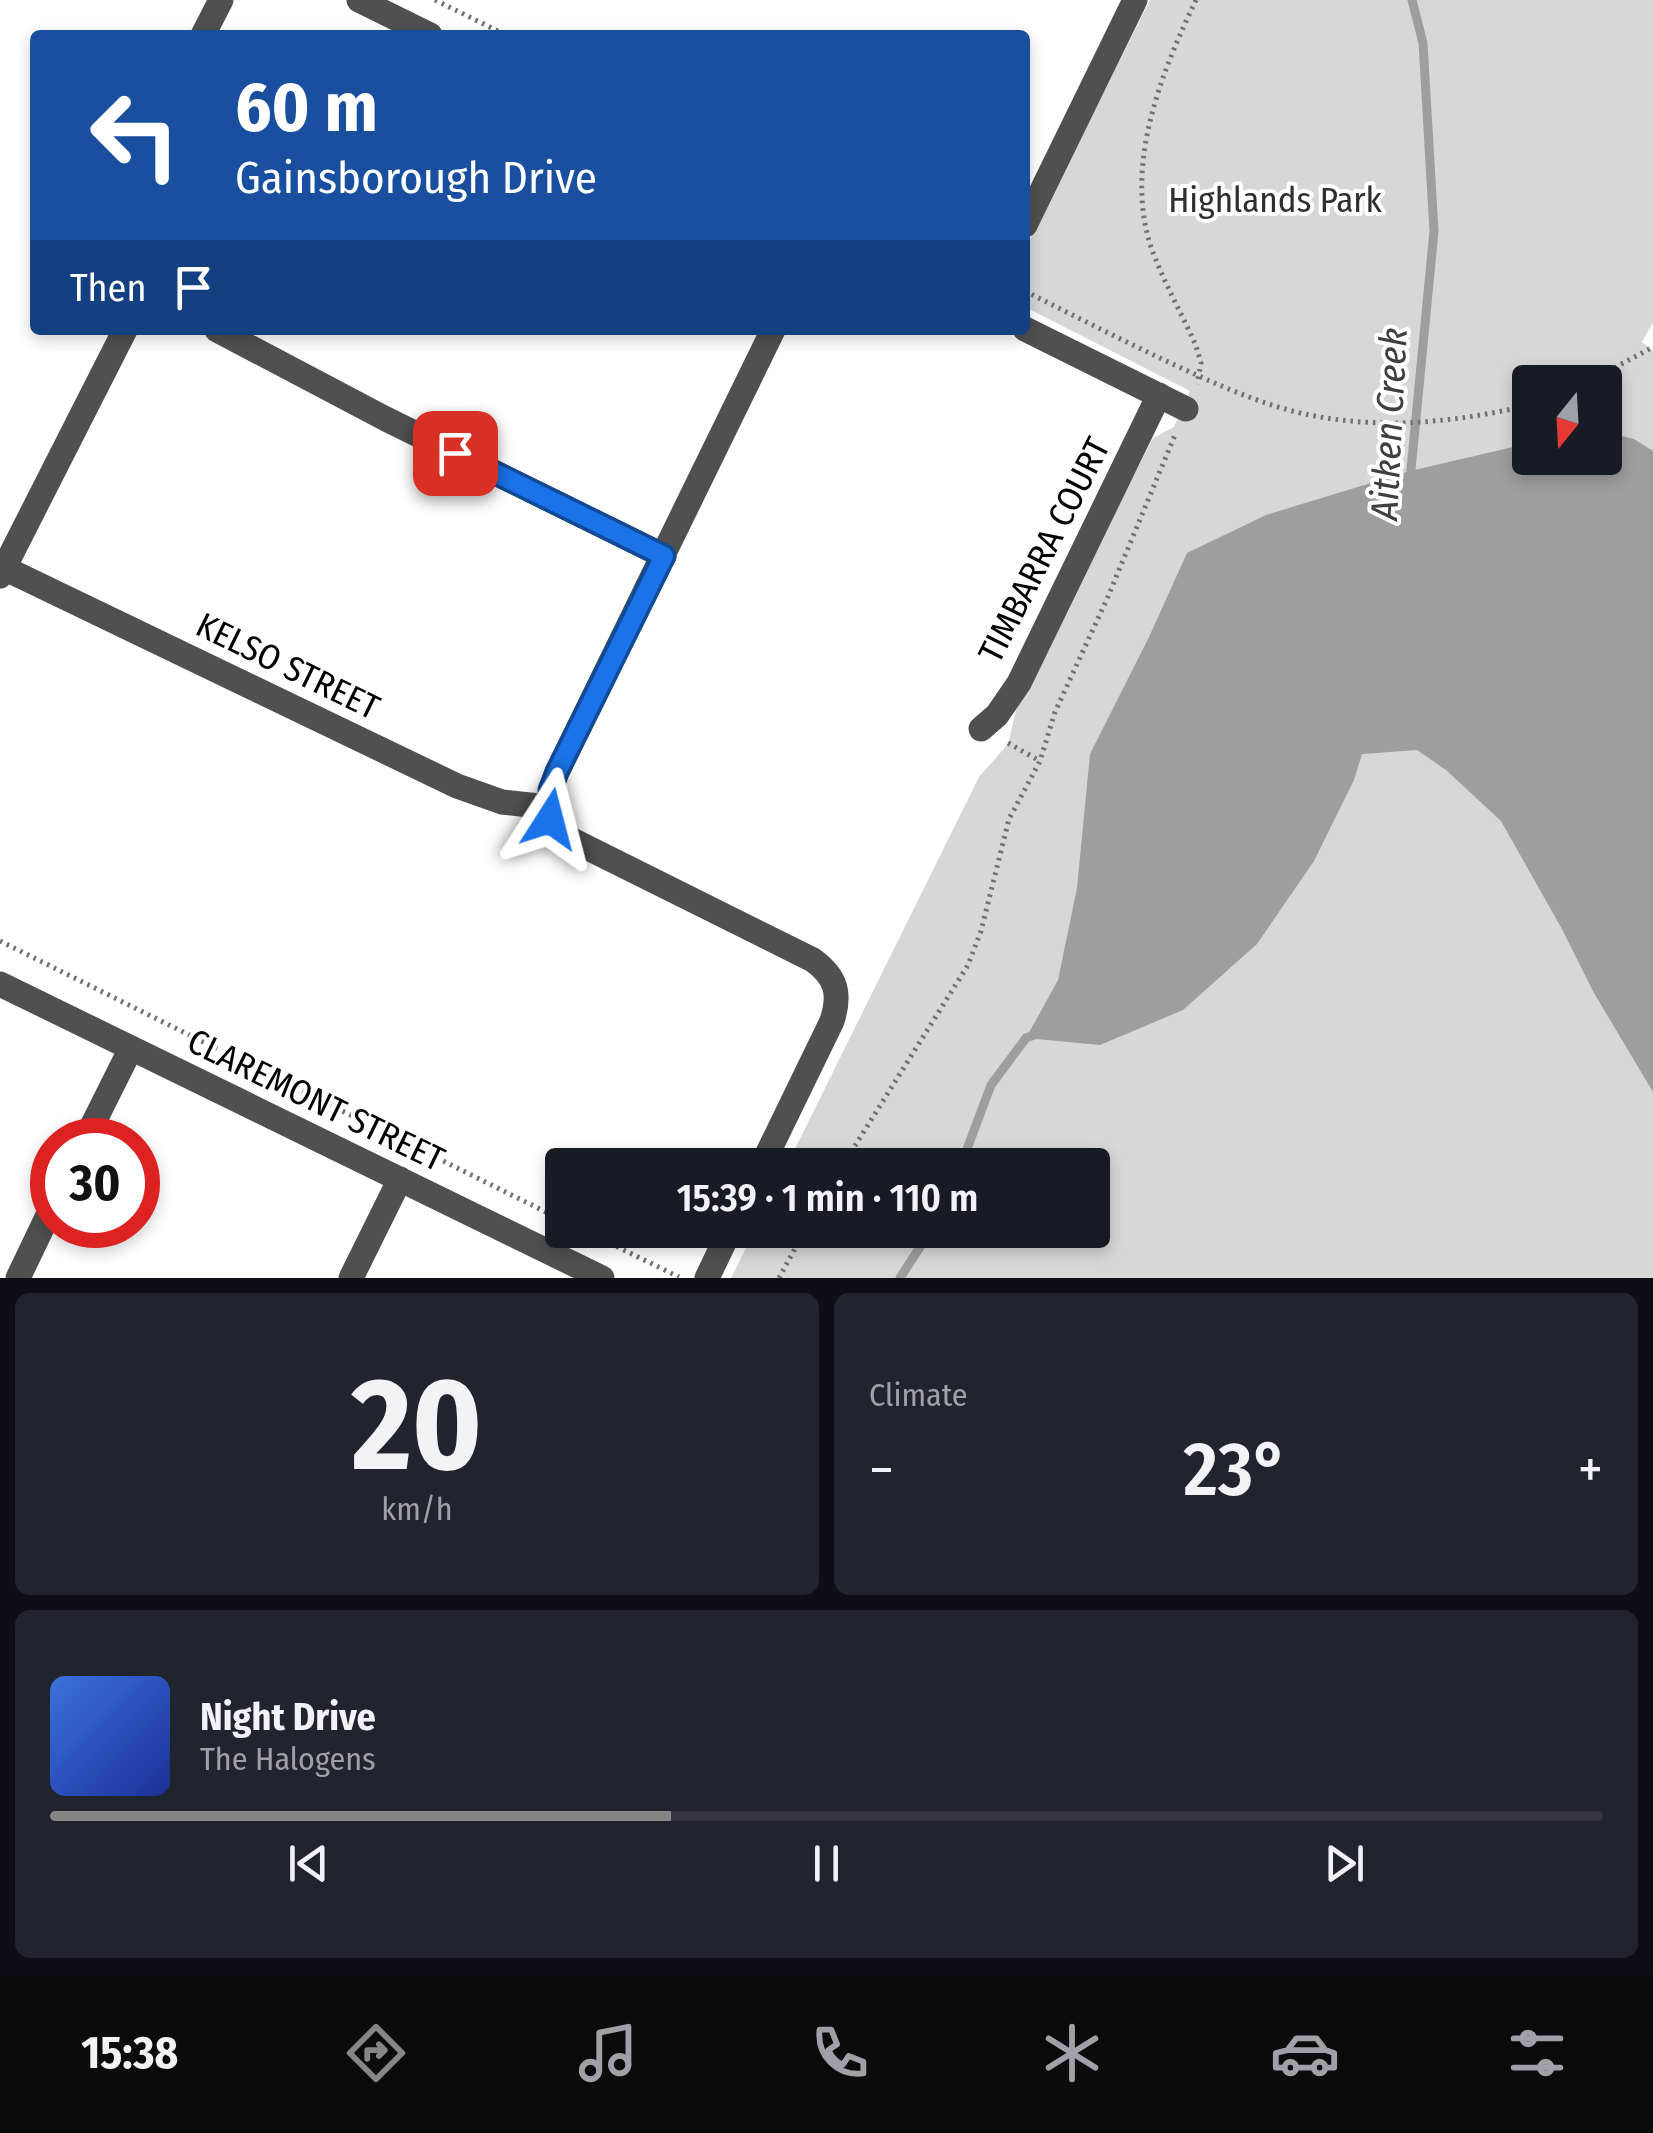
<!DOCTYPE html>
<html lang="en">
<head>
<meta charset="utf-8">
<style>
  :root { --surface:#171b24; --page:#20242c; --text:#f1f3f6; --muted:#9ea1a6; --line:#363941; --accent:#858687 }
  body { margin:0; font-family:"Fira Sans Condensed",sans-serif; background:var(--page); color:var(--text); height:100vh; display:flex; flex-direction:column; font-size:38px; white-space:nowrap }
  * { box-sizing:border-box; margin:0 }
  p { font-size:32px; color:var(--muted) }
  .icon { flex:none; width:55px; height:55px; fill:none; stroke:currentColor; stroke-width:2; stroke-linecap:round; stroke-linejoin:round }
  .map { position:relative; height:1278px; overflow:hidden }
  .drawer { display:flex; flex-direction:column; gap:15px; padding:15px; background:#0d0f14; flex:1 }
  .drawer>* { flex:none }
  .hud { position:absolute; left:30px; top:30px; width:1000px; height:305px; border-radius:10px; box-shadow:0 5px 15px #0003; background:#1a4fa0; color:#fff; overflow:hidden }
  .needle { width:65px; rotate:198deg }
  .controls { position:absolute; left:1512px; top:365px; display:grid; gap:20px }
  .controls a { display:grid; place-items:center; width:110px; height:110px; border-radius:10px; background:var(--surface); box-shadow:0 5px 15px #0003; font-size:50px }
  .speed { position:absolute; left:30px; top:1118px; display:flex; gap:20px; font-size:50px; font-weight:700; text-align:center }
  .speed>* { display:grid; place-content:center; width:130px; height:130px; border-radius:50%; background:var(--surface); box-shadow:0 5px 15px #0003; line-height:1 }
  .speed .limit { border:15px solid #d22; background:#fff; color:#111 }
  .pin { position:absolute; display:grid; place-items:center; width:85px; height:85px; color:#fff; margin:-42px; border-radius:20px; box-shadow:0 5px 15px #0006 }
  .me { position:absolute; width:110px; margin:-55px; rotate:9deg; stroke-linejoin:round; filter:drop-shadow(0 0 8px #0008) }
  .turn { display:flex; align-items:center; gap:35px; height:210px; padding:0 40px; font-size:45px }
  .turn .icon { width:130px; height:130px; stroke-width:2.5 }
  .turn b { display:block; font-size:70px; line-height:85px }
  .then { display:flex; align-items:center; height:95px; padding:0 40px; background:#0003; gap:20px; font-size:38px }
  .big { font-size:75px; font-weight:600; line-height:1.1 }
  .drawer .tile { flex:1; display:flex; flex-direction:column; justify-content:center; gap:15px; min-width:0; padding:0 35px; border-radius:15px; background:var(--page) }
  .drawer .dial { align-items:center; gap:0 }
  .dial b { font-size:130px; line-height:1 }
  .song { display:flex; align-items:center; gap:30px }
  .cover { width:120px; height:120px; border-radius:15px; background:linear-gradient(135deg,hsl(220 70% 55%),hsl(230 70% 35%)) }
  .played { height:10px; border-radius:5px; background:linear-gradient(90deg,var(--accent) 40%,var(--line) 40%) }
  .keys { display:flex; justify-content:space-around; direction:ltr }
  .heat { display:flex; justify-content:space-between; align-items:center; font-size:55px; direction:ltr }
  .drawer .tiles { flex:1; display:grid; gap:15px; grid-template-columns:1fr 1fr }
  .tile:last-child { grid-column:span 2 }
  .trip { position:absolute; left:545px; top:1148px; width:565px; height:100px; border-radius:10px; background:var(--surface); box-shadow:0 5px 15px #0003; font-weight:600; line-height:100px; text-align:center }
  .tab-bar { display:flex; height:160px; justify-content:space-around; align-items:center; background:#090b0e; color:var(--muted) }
  .tab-bar .icon { width:70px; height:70px }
  .tab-bar .selected { color:var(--accent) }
  .tab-bar b { font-size:45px; color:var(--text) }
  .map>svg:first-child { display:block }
  .green { fill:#d7d7d7; fill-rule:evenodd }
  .water { fill:#9e9e9e }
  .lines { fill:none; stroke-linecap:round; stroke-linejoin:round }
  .stream { stroke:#9e9e9e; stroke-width:9 }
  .path { stroke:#727272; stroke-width:5; stroke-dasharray:2.5 5; stroke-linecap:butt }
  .minor { stroke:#505050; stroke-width:25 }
  .route-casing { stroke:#114b97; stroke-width:25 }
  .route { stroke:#1a73e8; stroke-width:18 }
  .labels { text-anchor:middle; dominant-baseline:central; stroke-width:8; stroke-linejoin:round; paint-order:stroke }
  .park-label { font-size:35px; fill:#2e2e2e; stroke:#fff }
  .street-label { font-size:35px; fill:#000; stroke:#fff }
  .water-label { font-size:38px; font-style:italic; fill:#3f3f3f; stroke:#fff }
</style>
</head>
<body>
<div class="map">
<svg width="1653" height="1278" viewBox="0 0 1653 1278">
  <rect width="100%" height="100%" fill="#fff"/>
  <!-- green -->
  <path class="green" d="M1150,0h503v322l-11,20 11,9v927h-922l24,-48h337v-65h-305l192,-388 29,-33 10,-42 135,-264 21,-11 16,-36 -165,-84v-58zM1530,382h75v76h-75z"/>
  <!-- water -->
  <path class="water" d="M1605,432l29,7 19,12v641l-59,-99 -31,-62 -62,-110 -55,-51 -29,-20 -55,4 -8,26 -40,81 -57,83 -74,66 -83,35 -74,-7 32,-58 19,-92 13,-134 59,-117 38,-84 79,-38 144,-44 120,-28v15h75z"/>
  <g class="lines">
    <!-- stream -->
    <path class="stream" d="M1410,480l24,-249 -11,-188 -11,-43
      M961,1165l30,-80 35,-47 8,-3
      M900,1278l31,-48"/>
    <!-- path -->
    <path class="path" d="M435,0l71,35
      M1196,0c-35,73 -72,166 -45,247 12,34 31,67 45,99l5,17 -4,21
      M1025,291c45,23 91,46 137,68 43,20 87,41 134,53 78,19 157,11 234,-7
      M1588,382l65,-35
      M1008,743l32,18
      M0,941l562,279
      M843,1165l125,-200 13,-34 28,-112 31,-58 15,-49 52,-113 68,-164
      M583,1230l96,47
      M779,1278l26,-48"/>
    <!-- minor -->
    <path class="minor" d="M359,0l71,35
      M203,35l18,-35
      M1025,225l110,-225
      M1025,329l161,80
      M217,330l169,89 278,137
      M4,568l453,218 45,16 46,5
      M0,576l125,-246
      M981,729l16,-14 22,-32 140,-288
      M0,984l602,294
      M85,1140l46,-92
      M762,1165l70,-144c9,-28 4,-44 -19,-61l-251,-125c-18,-20 -14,-40 -5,-63l216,-442
      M18,1278l34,-71
      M351,1278l49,-99
      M707,1278l23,-48"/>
  </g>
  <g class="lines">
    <defs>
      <path id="route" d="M455,453l209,103 -107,216 -7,18v29"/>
    </defs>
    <!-- route casing -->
    <use href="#route" class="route-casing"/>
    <!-- route -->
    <use href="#route" class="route"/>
  </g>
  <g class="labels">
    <!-- park labels -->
    <g class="park-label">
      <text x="1275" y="200">Highlands Park</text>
    </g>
    <!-- street labels -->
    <g class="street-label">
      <text transform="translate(1044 550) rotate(-63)">TIMBARRA COURT</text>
      <text transform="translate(288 666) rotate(26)">KELSO STREET</text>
      <text transform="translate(316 1100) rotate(26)">CLAREMONT STREET</text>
    </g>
    <!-- water labels -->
    <g class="water-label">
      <text transform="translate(1389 424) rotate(-87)">Aitken Creek</text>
    </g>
  </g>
</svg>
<div class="controls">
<a><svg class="needle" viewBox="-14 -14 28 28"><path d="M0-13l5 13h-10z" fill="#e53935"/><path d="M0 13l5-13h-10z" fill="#9ea1a6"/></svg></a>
</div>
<div class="speed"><div class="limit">30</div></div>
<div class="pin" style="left:455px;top:453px;background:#d93025"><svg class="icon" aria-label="arrive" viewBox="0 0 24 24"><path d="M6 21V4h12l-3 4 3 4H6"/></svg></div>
<svg class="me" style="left:550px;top:819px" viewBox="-20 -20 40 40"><path d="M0-17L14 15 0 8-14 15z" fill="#1a73e8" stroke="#fff" stroke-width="4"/></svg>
<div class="trip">15:39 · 1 min · 110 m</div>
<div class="hud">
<div class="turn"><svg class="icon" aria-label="left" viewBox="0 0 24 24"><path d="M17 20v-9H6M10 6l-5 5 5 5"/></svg><div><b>60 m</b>Gainsborough Drive</div></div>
<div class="then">Then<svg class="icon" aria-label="arrive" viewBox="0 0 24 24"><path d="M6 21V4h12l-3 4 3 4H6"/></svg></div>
</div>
</div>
<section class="drawer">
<div class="tiles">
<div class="tile dial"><b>20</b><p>km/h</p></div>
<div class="tile"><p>Climate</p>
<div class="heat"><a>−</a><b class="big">23°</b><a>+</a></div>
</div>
<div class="tile">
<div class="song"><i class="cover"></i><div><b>Night Drive</b><p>The Halogens</p></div></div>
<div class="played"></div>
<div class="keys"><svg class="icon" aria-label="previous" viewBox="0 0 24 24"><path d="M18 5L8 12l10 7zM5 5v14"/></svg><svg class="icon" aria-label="pause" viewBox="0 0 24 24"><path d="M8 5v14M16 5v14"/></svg><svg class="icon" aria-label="next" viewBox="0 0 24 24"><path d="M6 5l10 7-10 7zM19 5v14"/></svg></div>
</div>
</div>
</section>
<nav class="tab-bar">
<b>15:38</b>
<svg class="icon selected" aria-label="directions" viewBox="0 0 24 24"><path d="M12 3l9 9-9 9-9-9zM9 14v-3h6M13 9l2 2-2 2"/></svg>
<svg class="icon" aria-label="music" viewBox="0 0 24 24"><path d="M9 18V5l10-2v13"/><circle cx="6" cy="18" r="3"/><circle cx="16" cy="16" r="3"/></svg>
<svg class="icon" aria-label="phone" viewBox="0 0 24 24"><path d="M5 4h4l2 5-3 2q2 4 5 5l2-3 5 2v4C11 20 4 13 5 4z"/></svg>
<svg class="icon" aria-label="climate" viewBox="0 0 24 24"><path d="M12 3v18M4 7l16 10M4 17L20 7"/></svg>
<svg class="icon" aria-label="car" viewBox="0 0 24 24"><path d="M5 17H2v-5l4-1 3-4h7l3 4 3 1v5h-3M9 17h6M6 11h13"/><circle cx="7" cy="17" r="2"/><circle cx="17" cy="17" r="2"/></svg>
<svg class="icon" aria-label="filters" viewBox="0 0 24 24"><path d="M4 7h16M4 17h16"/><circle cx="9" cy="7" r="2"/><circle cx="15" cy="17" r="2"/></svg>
</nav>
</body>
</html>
